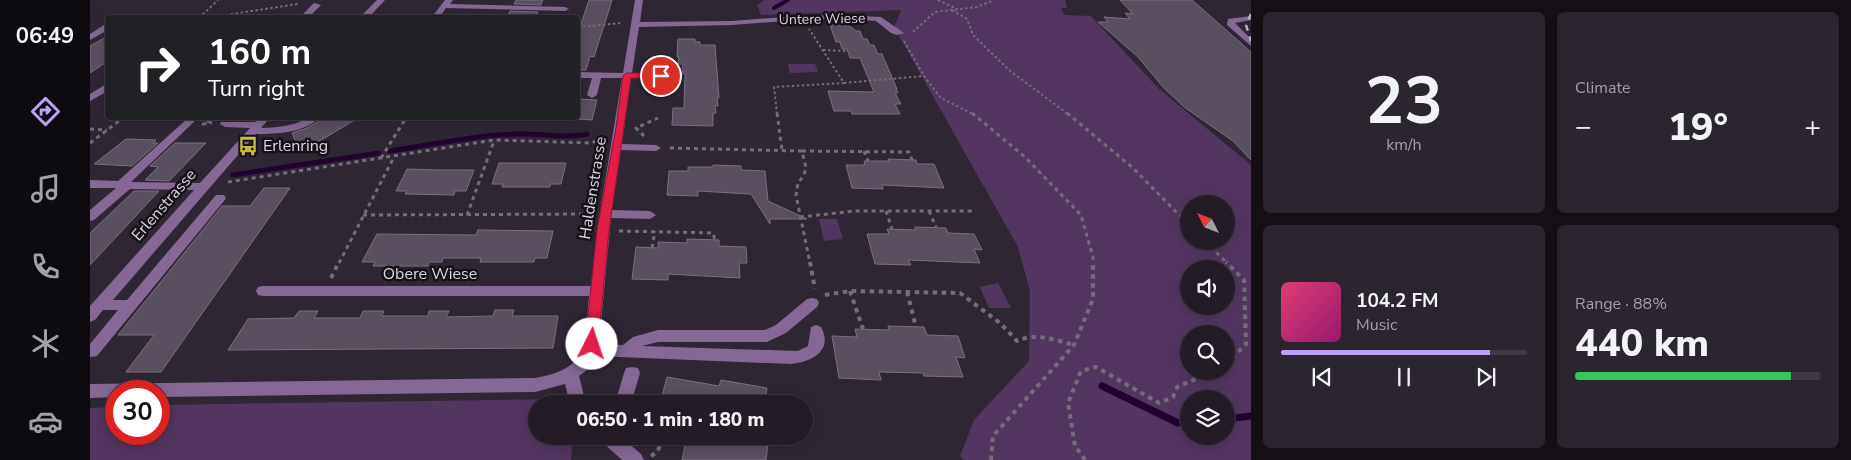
<!DOCTYPE html>
<html lang="en">
<head>
<meta charset="utf-8">
<style>
  :root { --surface:#231c27; --page:#2b252f; --text:#f1f3f6; --muted:#a3a1a7; --line:#403a44; --accent:#bca0f2 }
  body { margin:0; font-family:"Nunito Sans",sans-serif; background:var(--page); color:var(--text); height:100vh; display:flex; flex-direction:column; font-size:19px; white-space:nowrap }
  * { box-sizing:border-box; margin:0 }
  p { font-size:16px; color:var(--muted) }
  .icon { flex:none; width:28px; height:28px; fill:none; stroke:currentColor; stroke-width:2; stroke-linecap:round; stroke-linejoin:round }
  .map { position:relative; flex:1; overflow:hidden }
  .drawer { display:flex; flex-direction:column; gap:12px; padding:12px; background:#130f15; width:600px }
  .drawer>* { flex:none }
  .top-card { position:absolute; left:15px; top:15px; width:475px; height:105px; border-radius:5px; box-shadow:0 2px 12px #0003,0 0 0 1px var(--line); background:#202124; color:#fff; overflow:hidden }
  .needle { width:32px; rotate:312deg }
  .controls { position:absolute; left:1090px; top:195px; display:grid; gap:10px }
  .controls a { display:grid; place-items:center; width:55px; height:55px; border-radius:50%; background:var(--surface); box-shadow:0 2px 12px #0003,0 0 0 1px var(--line); font-size:25px }
  .speed { position:absolute; left:15px; top:380px; display:flex; gap:10px; font-size:25px; font-weight:700; text-align:center }
  .speed>* { display:grid; place-content:center; width:65px; height:65px; border-radius:50%; background:var(--surface); box-shadow:0 2px 12px #0003,0 0 0 1px var(--line); line-height:1 }
  .speed .limit { border:8px solid #d22; background:#fff; color:#111 }
  .pin { position:absolute; display:grid; place-items:center; width:42px; height:42px; color:#fff; margin:-21px; border:2px solid #fff; border-radius:50%; box-shadow:0 1px 5px #0007 }
  .me { position:absolute; width:55px; margin:-28px; rotate:4deg; stroke-linejoin:round; filter:drop-shadow(0 0 4px #0008) }
  .turn { display:flex; align-items:center; gap:18px; height:105px; padding:0 20px; font-size:22px }
  .turn .icon { width:65px; height:65px; stroke-width:2.5 }
  .turn b { display:block; font-size:35px; line-height:42px }
  .big { font-size:38px; font-weight:800; line-height:1.1 }
  .drawer .widget { flex:1; display:flex; flex-direction:column; justify-content:center; gap:8px; min-width:0; padding:0 18px; border-radius:8px; background:var(--page) }
  .drawer .dial { align-items:center; gap:0 }
  .dial b { font-size:65px; line-height:1 }
  .song { display:flex; align-items:center; gap:15px }
  .cover { width:60px; height:60px; border-radius:8px; background:linear-gradient(135deg,hsl(340 70% 55%),hsl(320 70% 35%)) }
  .played { height:5px; border-radius:2px; background:linear-gradient(90deg,var(--accent) 85%,var(--line) 85%) }
  .keys { display:flex; justify-content:space-around; direction:ltr }
  .heat { display:flex; justify-content:space-between; align-items:center; font-size:28px; direction:ltr }
  .charge { height:8px; border-radius:4px; background:linear-gradient(90deg,#34c759 88%,var(--line) 0) }
  .drawer .tiles { flex:1; display:grid; gap:12px; grid-template-columns:repeat(2,1fr) }
  .trip { position:absolute; left:438px; top:395px; width:285px; height:50px; border-radius:25px; background:var(--surface); box-shadow:0 2px 12px #0003,0 0 0 1px var(--line); font-weight:800; line-height:50px; text-align:center }
  main { display:flex; flex:1; min-height:0 }
  .dock { display:flex; flex-direction:column; width:90px; justify-content:space-around; align-items:center; background:#0e0b10; color:var(--muted) }
  .dock .icon { width:35px; height:35px }
  .dock .current { color:var(--accent) }
  .dock b { font-size:22px; color:var(--text) }
  .map>svg:first-child { display:block }
  .green { fill:#52365f; fill-rule:evenodd }
  .lines { fill:none; stroke-linecap:round; stroke-linejoin:round }
  .stream-far2 { stroke:#22032e; stroke-width:4 }
  .stream-far1 { stroke:#22032e; stroke-width:5 }
  .stream { stroke:#22032e; stroke-width:7 }
  .building { fill:#5a4f5f; stroke:#7b7081 }
  .path-far2 { stroke:#756e7a; stroke-width:2; stroke-dasharray:2.5 2.5; stroke-linecap:butt }
  .path-far1 { stroke:#756e7a; stroke-width:3; stroke-dasharray:4 4; stroke-linecap:butt }
  .path { stroke:#756e7a; stroke-width:4; stroke-dasharray:4.5 4.5; stroke-linecap:butt }
  .minor { fill:#856894; fill-rule:evenodd }
  .rail { stroke:#bcb5c0; stroke-width:2.5; stroke-dasharray:6 6; stroke-linecap:butt }
  .route { fill:#e11d48; stroke:#92132f }
  .labels { text-anchor:middle; dominant-baseline:central; stroke-width:5; stroke-linejoin:round; paint-order:stroke }
  .far-street-label { font-size:14px; fill:#dcd6e0; stroke:#151117 }
  .poi-label { font-size:16px; fill:#dcd6e0; stroke:#151117; text-anchor:start }
  .street-label { font-size:16px; fill:#dcd6e0; stroke:#151117 }
</style>
</head>
<body>
<main>
<nav class="dock">
<b>06:49</b>
<svg class="icon current" aria-label="directions" viewBox="0 0 24 24"><path d="M12 3l9 9-9 9-9-9zM9 14v-3h6M13 9l2 2-2 2"/></svg>
<svg class="icon" aria-label="music" viewBox="0 0 24 24"><path d="M9 18V5l10-2v13"/><circle cx="6" cy="18" r="3"/><circle cx="16" cy="16" r="3"/></svg>
<svg class="icon" aria-label="phone" viewBox="0 0 24 24"><path d="M5 4h4l2 5-3 2q2 4 5 5l2-3 5 2v4C11 20 4 13 5 4z"/></svg>
<svg class="icon" aria-label="climate" viewBox="0 0 24 24"><path d="M12 3v18M4 7l16 10M4 17L20 7"/></svg>
<svg class="icon" aria-label="car" viewBox="0 0 24 24"><path d="M5 17H2v-5l4-1 3-4h7l3 4 3 1v5h-3M9 17h6M6 11h13"/><circle cx="7" cy="17" r="2"/><circle cx="17" cy="17" r="2"/></svg>
</nav>
<div class="map">
<svg width="1161" height="460" viewBox="0 0 1161 460">
  <rect width="100%" height="100%" fill="#2f2634"/>
  <!-- green -->
  <path class="green" d="M674,0h301l2,8h-6l4,7 26,1 67,72 93,77v295h-287l-4,-4 14,-36 55,-59 1,-70 -12,-44 -124,-220 7,-17 -140,5 -4,-10zM1099,204h37v37h-37zM1099,269h37v37h-37zM1099,334h37v37h-37zM1099,399h37v37h-37z
    M698,64h27l3,8 -28,1z
    M729,219h18l6,20 -19,2z
    M908,283l13,25h-22l-9,-21z
    M474,399l1,5h-29v32h52l4,3v5h-20l-1,16h-481v-52l26,-1v27h43v-29z"/>
  <g class="lines">
    <!-- stream-far2 -->
    <path class="stream-far2" d="M684,8l14,-8"/>
    <!-- stream-far1 -->
    <path class="stream-far1" d="M300,151c42,-6 85,-16 127,-17 23,-1 47,5 70,0
      M143,175l146,-22"/>
    <!-- stream -->
    <path class="stream" d="M1012,386l76,37 11,-1
      M1136,419l25,-3"/>
  </g>
  <!-- building -->
  <path class="building" d="M426,0h27l-2,5 -27,-1z
    M499,0h23l-18,57 -4,-1 -4,14h-8v-37z
    M1030,0h72l59,52v108l-18,-19 -49,-34 -21,-20 -25,-30 -40,-35h10l-4,-5 26,2 -5,-6 8,1z
    M420,11l28,1 -3,6h-28z
    M740,25l19,1 7,5h4l3,8h4l3,6h4l4,9h4l15,35h-1l2,4h-3l6,11h-6l5,10h-48l-1,-3h-17l-6,-20 46,1 -14,-34h-10l-3,-9h-5l-2,-7h-4z
    M18,36v25l-18,12v-27z
    M588,39h17v3h5v3h15l4,53h-2l1,8h-3l1,7h-3v13l-41,-1 1,-17h11l1,-34h-3l1,-10h-5l1,-7h-2z
    M490,99l17,1 -5,20 -14,-1z
    M234,118h34l-35,21 -24,10 -7,-16 15,-5z
    M36,139l30,1 -3,3h5l-26,23 -38,-2z
    M85,143h31l-37,38 -24,-1 13,-13 -8,-1z
    M798,159l28,1 1,4h17l10,24 -62,-3 1,4 -31,-1 -6,-23h19l-1,-4h25z
    M409,163h67l-5,21h-11v3h-48l1,-3h-11z
    M623,165l28,1v4l24,1 3,30 39,18h-37v5l-19,-30 -53,-3v5l-31,-1 2,-24h19v-4h25z
    M317,169l32,1h35l-8,21h-11l-1,4 -49,-1 2,-3h-11z
    M174,188h26l-129,184h-35l28,-37h-36l104,-129h28z
    M44,191h25l-69,74v-32z
    M825,227l31,1 2,5 26,1 8,16 -8,-1 6,14 -72,-3 3,5 -36,-1 -8,-30h22l-2,-5 28,1z
    M388,230l75,1 -6,27h-12l-1,4h-54l1,-4h-38l-1,4h-13l-1,4h-55l2,-4h-13l15,-28 99,1z
    M597,239l32,1v6l27,1 1,16h-8l1,15 -72,-4v6l-36,-1 4,-32 22,1v-6l29,1z
    M405,310h19l-2,6h46l-5,32 -325,2 20,-31 46,-1 5,-7h19l-4,7h46l3,-7h21l-2,5h46l1,-5h20l-3,6 47,-1z
    M798,326l36,1 3,8 31,1 7,22 -9,-1 7,20 -39,-1 -1,-3 -44,-1 2,8 -42,-2 -7,-42 25,1 -2,-8 34,1z
    M577,377l52,9 2,-6 46,8 -2,16h-105z
    M597,436h82l-3,24h-84z"/>
  <g class="lines">
    <!-- path-far2 -->
    <path class="path-far2" d="M848,0l19,9
      M862,10l15,9 6,16 36,35 59,44
      M109,18l19,-18
      M116,18l92,-14
      M488,27l44,-4
      M823,32l22,-20 42,-5 17,-7
      M814,41l20,35 17,22 32,16
      M733,50l24,1
      M754,83l80,-7
      M687,114l-3,-27 70,-4 -35,-54"/>
    <!-- path-far1 -->
    <path class="path-far1" d="M687,113l5,37
      M882,113l53,44 56,58 12,42v6
      M977,113l66,55 56,57
      M118,121l3,2 -8,1z
      M0,129l17,1
      M554,136l-8,-8 22,-10
      M0,143l33,-25
      M580,148l132,3 4,17 -2,7 -6,8 -2,12 14,68
      M712,151l107,1 3,8
      M774,151l4,10
      M291,158l25,-40
      M138,182l266,-42 97,3 11,-4
      M796,211l6,18
      M839,211l7,16
      M273,215l227,-1
      M377,215l27,-74
      M710,217l55,-6h119
      M529,231l94,2 2,7
      M1115,241l22,22
      M562,248l3,-17
      M249,263l55,-106"/>
    <!-- path -->
    <path class="path" d="M720,262l5,27
      M241,278l8,-16
      M760,291l13,38
      M817,292l9,35
      M735,295l25,-4 110,2 40,30 17,18c19,-9 38,-1 57,4
      M1136,365l20,-21 -2,-64 -18,-18
      M561,456l6,-4 8,-16
      M901,460l2,-24 81,-91 19,-46v-37
      M995,460l-10,-14 -7,-43 13,-32 15,-4 63,36 14,-6 4,-10 38,-16"/>
    <!-- minor -->
    <path class="minor" d="M287,0h8l-17,18h-9z
      M355,0h8l-3,4 115,3 4,2 -4,2 -119,-3 -7,10h-8z
      M545,0h8l-3,22 92,-1 78,-6 51,1 20,1 23,16 -7,2 -6,-2 -15,-12 -15,-1 -51,-1 -78,6 -93,2 -7,46h29l5,3 -5,3 -30,-1 -9,66 34,1 5,3 -5,3 -35,-1 -9,60 38,1 6,4 -6,4 -39,-1 -12,126 24,1 10,-8 25,-7h107l11,-5 31,-26 5,-1 5,1 2,4 -2,4 -31,26 -19,9h-109l-16,4 156,5 10,-5 3,-19 5,-2 5,2c13,24 -10,35 -30,37l-196,-8 -8,14 -8,6 7,28h-16l-5,-20 -30,8 -376,5v-6h-43v6l-26,1v-14l445,-6c56,-9 49,-35 54,-82h-326l-5,-1 -2,-4 2,-4 5,-1h328l6,-56 25,-152h-21l-4,17 -5,3 -5,-3 5,-17h-14v-6l45,1z
      M224,3l7,2 -13,13h-9z
      M1161,16v4l-16,3 16,16v7l-24,-21 1,-6z
      M14,25h4v5l-18,10v-6z
      M18,83v8l-18,10v-7z
      M98,118h10l-67,64 69,1 50,-55 -25,-1 -5,-3 1,-2h34l4,-4h34l-5,3h-21l-6,7c9,0 19,-1 28,-3 11,-2 19,-9 30,-7 -15,15 -43,16 -63,16l-143,166h14l89,-105h8l2,3 -2,3 -127,155 -7,1v-13l28,-34h-15l-8,10 -5,2v-16l104,-116 -64,-1 -36,31 -4,1v-11l26,-22h-26v-8l28,1z
      M542,367l6,1 2,5 -9,31h-16l9,-31 2,-5z
      M509,436h21l21,18 3,6h-22l-21,-19z"/>
    <!-- rail -->
    <path class="rail" d="M1161,14l-5,11 5,16"/>
  </g>
  <!-- route -->
  <path class="route" d="M537,73h34l4,3 -4,2h-30l-22,152 -11,114 -2,4 -4,1 -5,-1 -2,-4 12,-114 19,-102 7,-52z"/>
  <!-- icons -->
  <defs>
    <symbol id="bus-bare" viewBox="-9 -9 18 18"><path d="M-5-6H5V4H4V6H2V4H-2V6H-4V4H-5ZM-3.5-4V0h7V-4ZM-3.5 1.2v1.5H-2V1.2ZM2 1.2v1.5H3.5V1.2Z" fill="#c7bb3c" stroke="#151117" stroke-width="2.5" paint-order="stroke"/></symbol>
  </defs>
  <g fill-rule="evenodd">
    <use href="#bus-bare" x="144" y="132" width="28" height="28"/>
  </g>
  <g class="labels">
    <!-- far-street labels -->
    <g class="far-street-label">
      <text transform="translate(732 19) rotate(-1)">Untere Wiese</text>
    </g>
    <!-- poi labels -->
    <g class="poi-label">
      <text x="173" y="146">Erlenring</text>
    </g>
    <!-- street labels -->
    <g class="street-label">
      <text transform="translate(503 188) rotate(-81)">Haldenstrasse</text>
      <text transform="translate(74 205) rotate(-49)">Erlenstrasse</text>
      <text x="340" y="274">Obere Wiese</text>
    </g>
  </g>
</svg>
<div class="controls">
<a><svg class="needle" viewBox="-14 -14 28 28"><path d="M0-13l5 13h-10z" fill="#e53935"/><path d="M0 13l5-13h-10z" fill="#a3a1a7"/></svg></a>
<a><svg class="icon" aria-label="sound" viewBox="0 0 24 24"><path d="M4 9h4l5-4v14l-5-4H4zM17 9q2 3 0 6"/></svg></a>
<a><svg class="icon" aria-label="search" viewBox="0 0 24 24"><circle cx="10" cy="10" r="6"/><path d="M15 15l6 6"/></svg></a>
<a><svg class="icon" aria-label="layers" viewBox="0 0 24 24"><path d="M12 4l9 5-9 5-9-5zM3 14l9 5 9-5"/></svg></a>
</div>
<div class="speed"><div class="limit">30</div></div>
<div class="pin" style="left:571px;top:76px;background:#d93025"><svg class="icon" aria-label="arrive" viewBox="0 0 24 24"><path d="M6 21V4h12l-3 4 3 4H6"/></svg></div>
<svg class="me" style="left:502px;top:344px" viewBox="-20 -20 40 40"><circle r="19" fill="#fff"/><path d="M0-13L10 11 0 6-10 11z" fill="#e11d48"/></svg>
<div class="trip">06:50 · 1 min · 180 m</div>
<div class="top-card">
<div class="turn"><svg class="icon" aria-label="right" viewBox="0 0 24 24"><path d="M7 20v-9h11M14 6l5 5-5 5"/></svg><div><b>160 m</b>Turn right</div></div>
</div>
</div>
<section class="drawer">
<div class="tiles">
<div class="widget dial"><b>23</b><p>km/h</p></div>
<div class="widget"><p>Climate</p>
<div class="heat"><a>−</a><b class="big">19°</b><a>+</a></div>
</div>
<div class="widget">
<div class="song"><i class="cover"></i><div><b>104.2 FM</b><p>Music</p></div></div>
<div class="played"></div>
<div class="keys"><svg class="icon" aria-label="previous" viewBox="0 0 24 24"><path d="M18 5L8 12l10 7zM5 5v14"/></svg><svg class="icon" aria-label="pause" viewBox="0 0 24 24"><path d="M8 5v14M16 5v14"/></svg><svg class="icon" aria-label="next" viewBox="0 0 24 24"><path d="M6 5l10 7-10 7zM19 5v14"/></svg></div>
</div>
<div class="widget"><p>Range · 88%</p><b class="big">440 km</b><div class="charge"></div></div>
</div>
</section>
</main>
</body>
</html>
